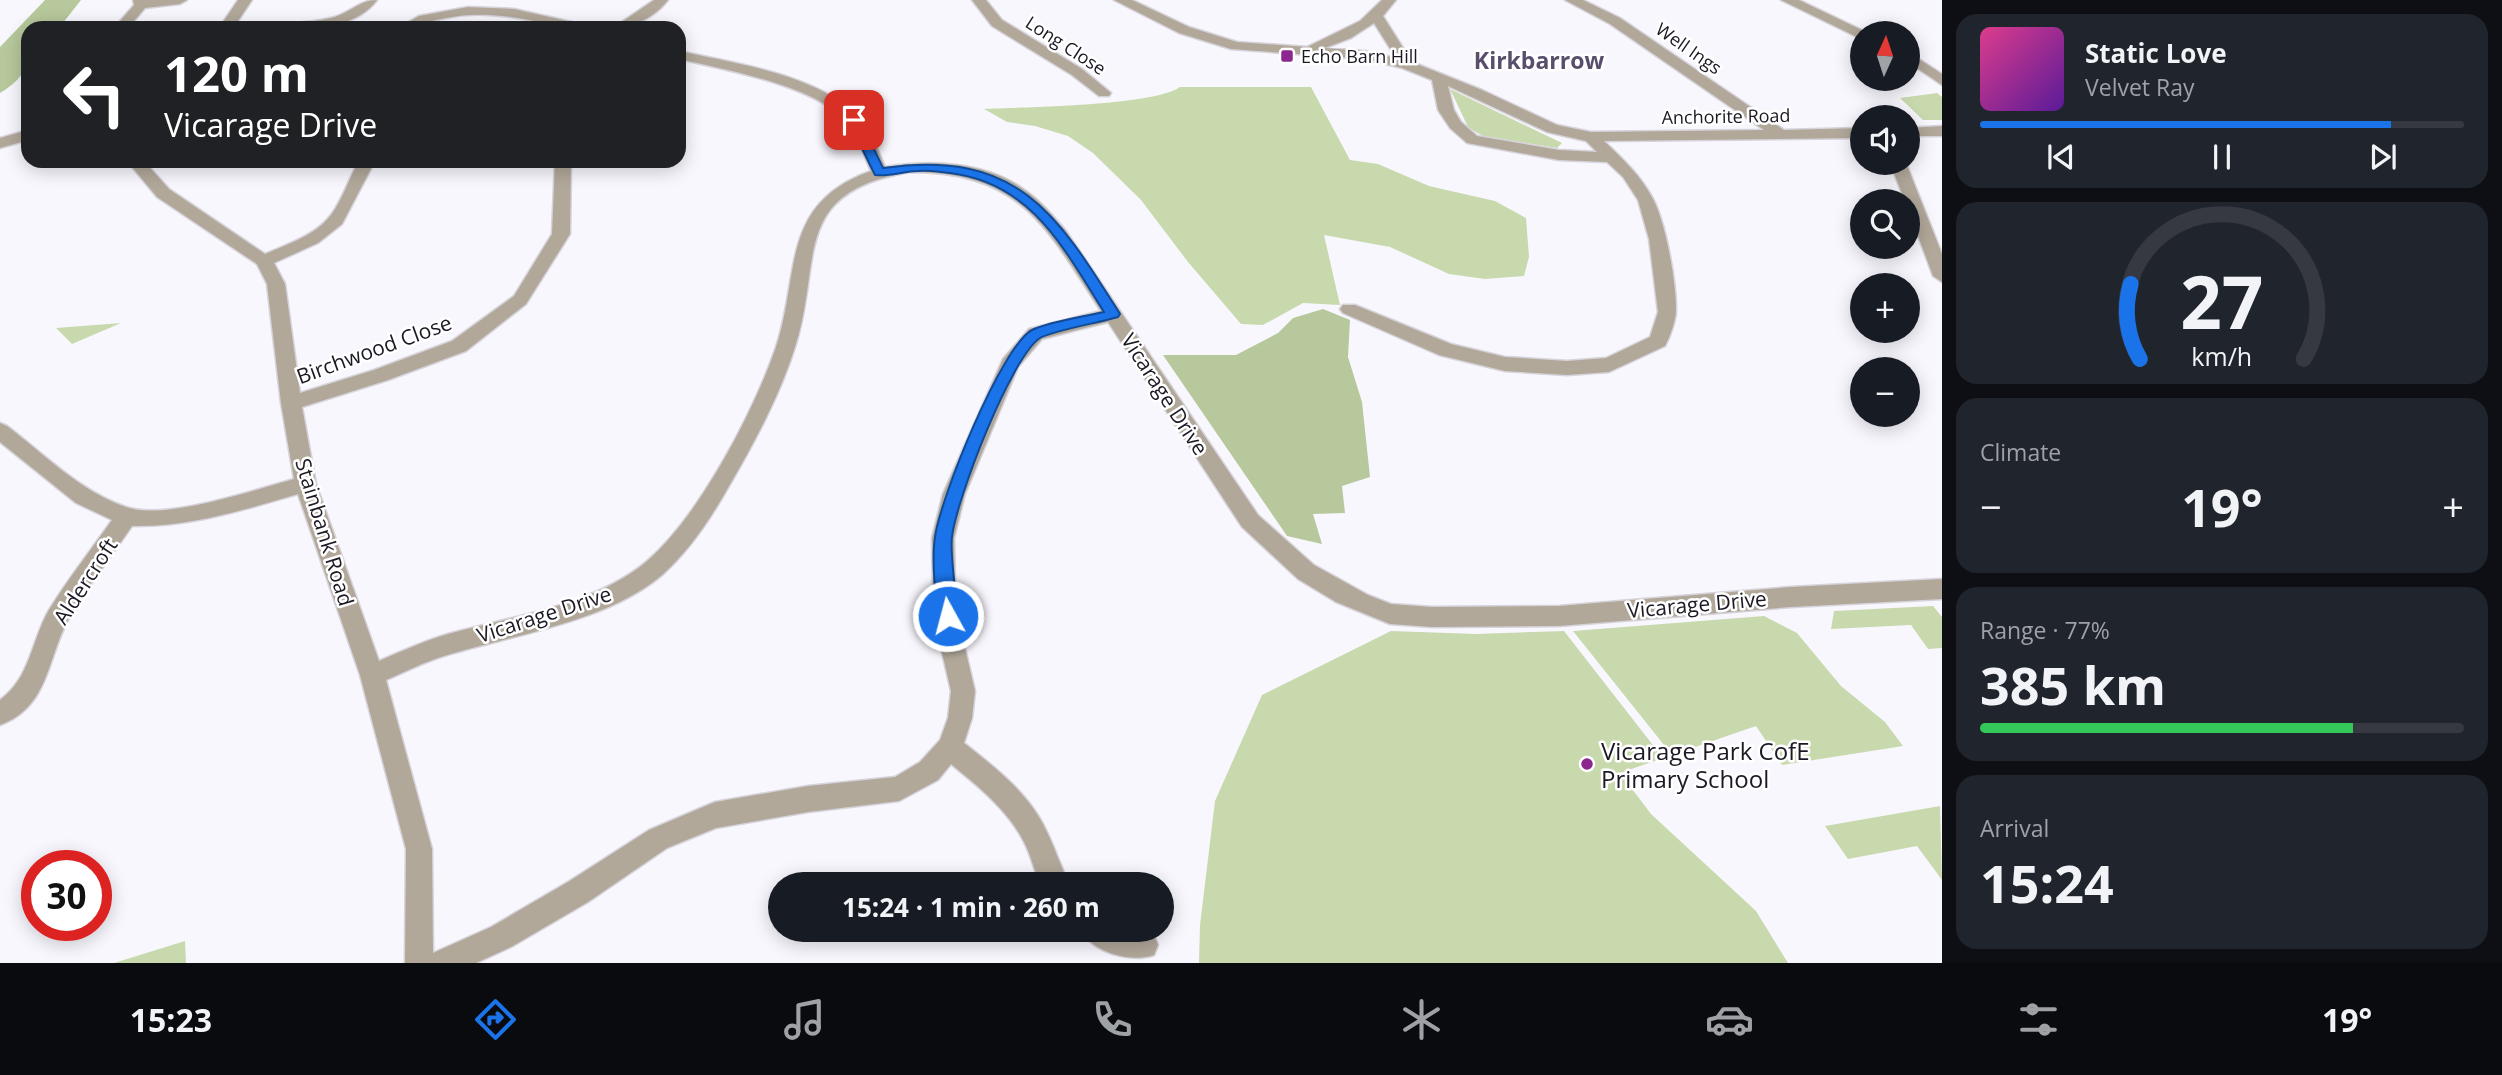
<!DOCTYPE html>
<html lang="en">
<head>
<meta charset="utf-8">
<style>
  :root { --surface:#171b24; --page:#20242c; --text:#f1f3f6; --muted:#9ea1a6; --line:#363941; --accent:#1a73e8 }
  body { margin:0; font-family:"Open Sans",sans-serif; background:var(--page); color:var(--text); height:100vh; display:flex; flex-direction:column; font-size:26px; white-space:nowrap }
  * { box-sizing:border-box; margin:0 }
  p { font-size:23px; color:var(--muted) }
  .icon { flex:none; width:38px; height:38px; fill:none; stroke:currentColor; stroke-width:2; stroke-linecap:round; stroke-linejoin:round }
  .map { position:relative; flex:1; overflow:hidden }
  .drawer { display:flex; flex-direction:column; gap:14px; padding:14px; background:#0d0f14; width:560px }
  .drawer>* { flex:none }
  .top-card { position:absolute; left:21px; top:21px; width:665px; height:147px; border-radius:21px; box-shadow:0 4px 18px #0003; background:#202124; color:#fff; overflow:hidden }
  .needle { width:46px; rotate:3deg }
  .controls { position:absolute; left:1850px; top:21px; display:grid; gap:14px }
  .controls a { display:grid; place-items:center; width:70px; height:70px; border-radius:50%; background:var(--surface); box-shadow:0 4px 18px #0003; font-size:35px }
  .speed { position:absolute; left:21px; top:850px; display:flex; gap:14px; font-size:35px; font-weight:700; text-align:center }
  .speed>* { display:grid; place-content:center; width:91px; height:91px; border-radius:50%; background:var(--surface); box-shadow:0 4px 18px #0003; line-height:1 }
  .speed .limit { border:10px solid #d22; background:#fff; color:#111 }
  .pin { position:absolute; display:grid; place-items:center; width:60px; height:60px; color:#fff; margin:-30px; border-radius:14px; box-shadow:0 4px 10px #0006 }
  .me { position:absolute; width:77px; margin:-38px; rotate:353deg; stroke-linejoin:round; filter:drop-shadow(0 0 5px #0008) }
  .turn { display:flex; align-items:center; gap:24px; height:147px; padding:0 28px; font-size:32px }
  .turn .icon { width:91px; height:91px; stroke-width:2.5 }
  .turn b { display:block; font-size:49px; line-height:60px }
  .big { font-size:52px; font-weight:700; line-height:1.1 }
  .drawer .widget { flex:1; display:flex; flex-direction:column; justify-content:center; gap:10px; min-width:0; padding:0 24px; border-radius:21px; background:var(--page) }
  .drawer .dial { align-items:center; gap:0 }
  .dial svg { height:182px; overflow:visible; fill:none; stroke:var(--line); stroke-width:7; stroke-linecap:round; text-anchor:middle }
  .dial text { fill:var(--text); stroke:none }
  .song { display:flex; align-items:center; gap:21px }
  .cover { width:84px; height:84px; border-radius:10px; background:linear-gradient(135deg,hsl(330 70% 55%),hsl(270 70% 35%)) }
  .played { height:7px; border-radius:4px; background:linear-gradient(90deg,var(--accent) 85%,var(--line) 85%) }
  .keys { display:flex; justify-content:space-around; direction:ltr }
  .heat { display:flex; justify-content:space-between; align-items:center; font-size:38px; direction:ltr }
  .charge { height:10px; border-radius:5px; background:linear-gradient(90deg,#34c759 77%,var(--line) 0) }
  .trip { position:absolute; left:768px; top:872px; width:406px; height:70px; border-radius:35px; background:var(--surface); box-shadow:0 4px 18px #0003; font-weight:700; line-height:70px; text-align:center }
  .dock { display:flex; height:112px; justify-content:space-around; align-items:center; background:#090b0e; color:var(--muted) }
  .dock .icon { width:49px; height:49px }
  .dock .current { color:var(--accent) }
  .dock b { font-size:32px; color:var(--text) }
  main { display:flex; flex:1; min-height:0 }
  .map>svg:first-child { display:block }
  .green { fill:#c8d9ae }
  .forest { fill:#b7c89c }
  .lines { fill:none; stroke-linecap:round; stroke-linejoin:round }
  .minor-casing { stroke:#d6d3db; stroke-width:3 }
  .minor { fill:#b1a89a; fill-rule:evenodd }
  .route { fill:#1a73e8; stroke:#114b97; stroke-width:2 }
  .poi-dot { fill:#8b278f; stroke:#fff; stroke-width:2.5 }
  .labels { text-anchor:middle; dominant-baseline:central; stroke-width:5; stroke-linejoin:round; paint-order:stroke }
  .far-street-label { font-size:18px; fill:#1c1824; stroke:#fff }
  .far-poi-label { font-size:18px; fill:#1c1824; stroke:#fff; text-anchor:start }
  .street-label { font-size:21px; fill:#1c1824; stroke:#fff }
  .far-district-label { font-size:23px; font-weight:bold; fill:#594f6c; stroke:#fff }
  .near-poi-label { font-size:24px; fill:#1c1824; stroke:#fff; text-anchor:start }
</style>
</head>
<body>
<main>
<div class="map">
<svg width="1942" height="963" viewBox="0 0 1942 963">
  <rect width="100%" height="100%" fill="#f9f7fe"/>
  <!-- green -->
  <path class="green" d="M1180,87h131l39,73 28,4 51,22 66,15 31,17 3,39 -5,19 -39,3 -36,-5 -59,-27 -66,-12 16,70 -37,-2 -40,22 -22,-1 -53,-62 -47,-62 -48,-47 -25,-17 -33,-10 -28,-4 -23,-13c40,-2 169,-3 196,-22z
    M1450,89l112,54 -5,5 -74,-12 -7,-4 -8,-5z
    M1937,93l5,4v23h-19l-23,-22z
    M121,323l-49,21 -16,-16z
    M1933,606l9,11v31l-14,1 -17,-24 -80,4 3,-18z
    M1764,616l33,17 44,53 44,36 18,24 -121,19 -26,-39 -84,29 -99,-124z
    M1391,631l85,3 88,-3 99,127 -43,15 31,41 105,97 32,52h-589l1,-38 15,-124 47,-106z
    M1940,806l2,74 -25,-34 -69,13 -23,-33z
    M185,941l1,22h-72z"/>
  <!-- forest -->
  <path class="forest" d="M45,0h36l-22,28h-31c0,34 3,46 -28,65v-46z
    M1323,309l27,11 -2,37 14,45 8,75 -28,9 3,27 -32,1 9,30 -35,-8 -124,-181h73l42,-22 15,-15z"/>
  <g class="lines">
    <defs>
      <path id="minor" d="M133,0h54l-7,4 -35,4 -17,20h-14l20,-23z
        M238,0h14l-16,24c31,0 64,1 95,-6 18,-4 28,-18 46,-18 -30,41 -112,28 -158,28z
        M654,0h14c-13,17 -35,28 -55,28z
        M972,0h14l16,20 80,49 29,24 -2,3h-10l-27,-21 -80,-49z
        M1114,0h18l57,27 48,15 70,5 53,-26 22,-21h14l-13,16 29,46 70,28 75,35 34,7 173,-2 -154,-106 -45,-24h18l37,18 164,112 78,-2v10l-258,3c19,18 37,35 49,58 13,25 23,82 23,111 0,10 -6,27 -11,36l-56,26 -42,3 -62,-4 -66,-16 -96,-42 -3,-4 3,-4h12l96,39 54,13 62,4 39,-3 44,-21 8,-25 -9,-73 -11,-39 -15,-23 -16,-15 -48,-2 -92,-17 -17,-15 -12,-18 -6,-30 -30,-12 -38,-9 -133,-10 -52,-16zM1374,23l22,35 -32,-7 -39,-3 26,-10zM1448,86l99,46 39,9 11,11 -38,-2 -82,-14 -16,-14 -7,-12z
        M1781,0h18l69,33h-6v5l-5,-1z
        M468,7l46,2 71,16 2,3c-33,0 -64,-12 -98,-13 -14,-1 -29,0 -43,3 -18,3 -30,10 -48,10l21,-12z
        M679,51c54,12 143,24 181,68 12,13 18,32 25,48 45,-7 99,-6 138,22 17,11 30,27 43,42l192,284 56,50 54,30 23,9 41,3 127,-1 232,-19 151,-8v20l-151,8 -232,19 -127,1 -42,-3 -54,-22 -38,-23 -56,-52 -134,-205 -66,17 -24,28 -53,127 -11,44 1,50 9,56 11,47 -3,27 -8,25c29,23 61,47 79,81 10,19 17,40 26,60h-29c-6,-14 -9,-29 -16,-42 -16,-32 -46,-56 -73,-78l-13,16 -39,21 -91,11 -92,16 -49,20 -79,54 -77,45 -35,16h-71l1,-114 -46,-174 -62,-181c-55,16 -108,33 -166,32 -21,31 -46,62 -64,94 -21,39 -19,87 -68,105v-25c31,-23 31,-59 49,-90 19,-31 42,-60 63,-90l-36,-17 -76,-61v-19l7,3c37,28 74,66 119,81 39,14 128,-17 168,-28l-13,-76 -14,-119 -10,-20 -100,-67 -30,-36h17l25,28 96,65c23,-10 51,-19 66,-39 12,-16 18,-37 28,-54h16l-33,63 -24,19 -44,20 11,21 15,109 74,-23 78,-29 62,-45 38,-62 3,-73h16l-1,73 -44,70 -60,47 -78,29 -86,27 14,77 63,177c23,-10 45,-20 69,-27 65,-18 145,-28 198,-72 52,-44 106,-147 129,-212 26,-74 3,-146 96,-179 -7,-14 -11,-32 -21,-45 -29,-40 -124,-56 -171,-67zM910,172c112,0 136,55 191,139l-72,18 -26,30 -60,135 -11,44 1,50 7,56 11,47 -3,27 -8,22 -20,22 -25,15 -87,9 -93,16 -66,28 -81,52 -77,45 -58,26 -1,-104 -46,-169c19,-8 38,-18 58,-24 68,-21 163,-34 218,-81 28,-25 49,-57 67,-89 25,-43 51,-91 66,-139 28,-86 -6,-155 115,-175z
        M1908,52l34,22v11l-34,-23z
        M1942,126v10h-34v-8z
        M28,130v10l-28,8v-10z
        M1890,163h16l36,91v28l-9,-6 -25,-67v-8h-3z
        M1081,929h55l18,6 4,10 -4,10c-22,8 -63,-2 -73,-26z"/>
    </defs>
    <!-- minor casing -->
    <use href="#minor" class="minor-casing"/>
    <!-- minor -->
    <use href="#minor" class="minor"/>
  </g>
  <!-- route -->
  <path class="route" d="M850,118l10,2 23,48c134,-19 173,44 237,146l-2,3c-16,5 -67,14 -78,21 -29,19 -84,162 -88,199 -3,18 8,74 3,84l-7,3 -6,-3c-8,-18 -10,-64 -7,-84 5,-38 66,-190 97,-207 15,-8 54,-14 72,-18 -40,-63 -72,-129 -154,-139 -10,-1 -22,-3 -32,-2 -14,0 -29,6 -43,4l-27,-55z"/>
  <!-- markers -->
  <g class="poi-dot">
    <rect x="1280" y="49" width="14" height="14" rx="3.5"/>
    <circle cx="1587" cy="764" r="7"/>
  </g>
  <g class="labels">
    <!-- far-street labels -->
    <g class="far-street-label">
      <text transform="translate(1066 45) rotate(33)">Long Close</text>
      <text transform="translate(1689 48) rotate(35)">Well Ings</text>
      <text transform="translate(1726 116) rotate(-1)">Anchorite Road</text>
    </g>
    <!-- far-poi labels -->
    <g class="far-poi-label">
      <text x="1301" y="56">Echo Barn Hill</text>
    </g>
    <!-- street labels -->
    <g class="street-label">
      <text transform="translate(374 349) rotate(-20)">Birchwood Close</text>
      <text transform="translate(1165 394) rotate(57)">Vicarage Drive</text>
      <text transform="translate(325 532) rotate(73)">Stainbank Road</text>
      <text transform="translate(85 581) rotate(-57)">Aldercroft</text>
      <text transform="translate(1697 604) rotate(-5)">Vicarage Drive</text>
      <text transform="translate(544 614) rotate(-18)">Vicarage Drive</text>
    </g>
    <!-- far-district labels -->
    <g class="far-district-label">
      <text x="1539" y="60">Kirkbarrow</text>
    </g>
    <!-- near-poi labels -->
    <g class="near-poi-label">
      <text x="1601" y="750">Vicarage Park CofE<tspan x="1601" dy="28">Primary School</tspan></text>
    </g>
  </g>
</svg>
<div class="controls">
<a><svg class="needle" viewBox="-14 -14 28 28"><path d="M0-13l5 13h-10z" fill="#e53935"/><path d="M0 13l5-13h-10z" fill="#9ea1a6"/></svg></a>
<a><svg class="icon" aria-label="sound" viewBox="0 0 24 24"><path d="M4 9h4l5-4v14l-5-4H4zM17 9q2 3 0 6"/></svg></a>
<a><svg class="icon" aria-label="search" viewBox="0 0 24 24"><circle cx="10" cy="10" r="6"/><path d="M15 15l6 6"/></svg></a>
<a>+</a>
<a>−</a>
</div>
<div class="speed"><div class="limit">30</div></div>
<div class="pin" style="left:854px;top:120px;background:#d93025"><svg class="icon" aria-label="arrive" viewBox="0 0 24 24"><path d="M6 21V4h12l-3 4 3 4H6"/></svg></div>
<svg class="me" style="left:948px;top:616px" viewBox="-20 -20 40 40"><circle r="17" fill="#1a73e8" stroke="#fff" stroke-width="3"/><path d="M0-11L8 9 0 5-8 9z" fill="#fff"/></svg>
<div class="trip">15:24 · 1 min · 260 m</div>
<div class="top-card">
<div class="turn"><svg class="icon" aria-label="left" viewBox="0 0 24 24"><path d="M17 20v-9H6M10 6l-5 5 5 5"/></svg><div><b>120 m</b>Vicarage Drive</div></div>
</div>
</div>
<section class="drawer">
<div class="widget">
<div class="song"><i class="cover"></i><div><b>Static Love</b><p>Velvet Ray</p></div></div>
<div class="played"></div>
<div class="keys"><svg class="icon" aria-label="previous" viewBox="0 0 24 24"><path d="M18 5L8 12l10 7zM5 5v14"/></svg><svg class="icon" aria-label="pause" viewBox="0 0 24 24"><path d="M8 5v14M16 5v14"/></svg><svg class="icon" aria-label="next" viewBox="0 0 24 24"><path d="M6 5l10 7-10 7zM19 5v14"/></svg></div>
</div>
<div class="widget dial"><svg viewBox="0 0 100 80">
<path d="M14 69A42 42 0 1 1 86 69"/>
<path d="M14 69A42 42 0 0 1 10 36" stroke="#1a73e8"/>
<text x="50" y="56" font-size="32" font-weight="700">27</text>
<text x="50" y="72" font-size="11">km/h</text>
</svg></div>
<div class="widget"><p>Climate</p>
<div class="heat"><a>−</a><b class="big">19°</b><a>+</a></div>
</div>
<div class="widget"><p>Range · 77%</p><b class="big">385 km</b><div class="charge"></div></div>
<div class="widget"><p>Arrival</p><b class="big">15:24</b></div>
</section>
</main>
<nav class="dock">
<b>15:23</b>
<svg class="icon current" aria-label="directions" viewBox="0 0 24 24"><path d="M12 3l9 9-9 9-9-9zM9 14v-3h6M13 9l2 2-2 2"/></svg>
<svg class="icon" aria-label="music" viewBox="0 0 24 24"><path d="M9 18V5l10-2v13"/><circle cx="6" cy="18" r="3"/><circle cx="16" cy="16" r="3"/></svg>
<svg class="icon" aria-label="phone" viewBox="0 0 24 24"><path d="M5 4h4l2 5-3 2q2 4 5 5l2-3 5 2v4C11 20 4 13 5 4z"/></svg>
<svg class="icon" aria-label="climate" viewBox="0 0 24 24"><path d="M12 3v18M4 7l16 10M4 17L20 7"/></svg>
<svg class="icon" aria-label="car" viewBox="0 0 24 24"><path d="M5 17H2v-5l4-1 3-4h7l3 4 3 1v5h-3M9 17h6M6 11h13"/><circle cx="7" cy="17" r="2"/><circle cx="17" cy="17" r="2"/></svg>
<svg class="icon" aria-label="filters" viewBox="0 0 24 24"><path d="M4 7h16M4 17h16"/><circle cx="9" cy="7" r="2"/><circle cx="15" cy="17" r="2"/></svg>
<b>19°</b>
</nav>
</body>
</html>
